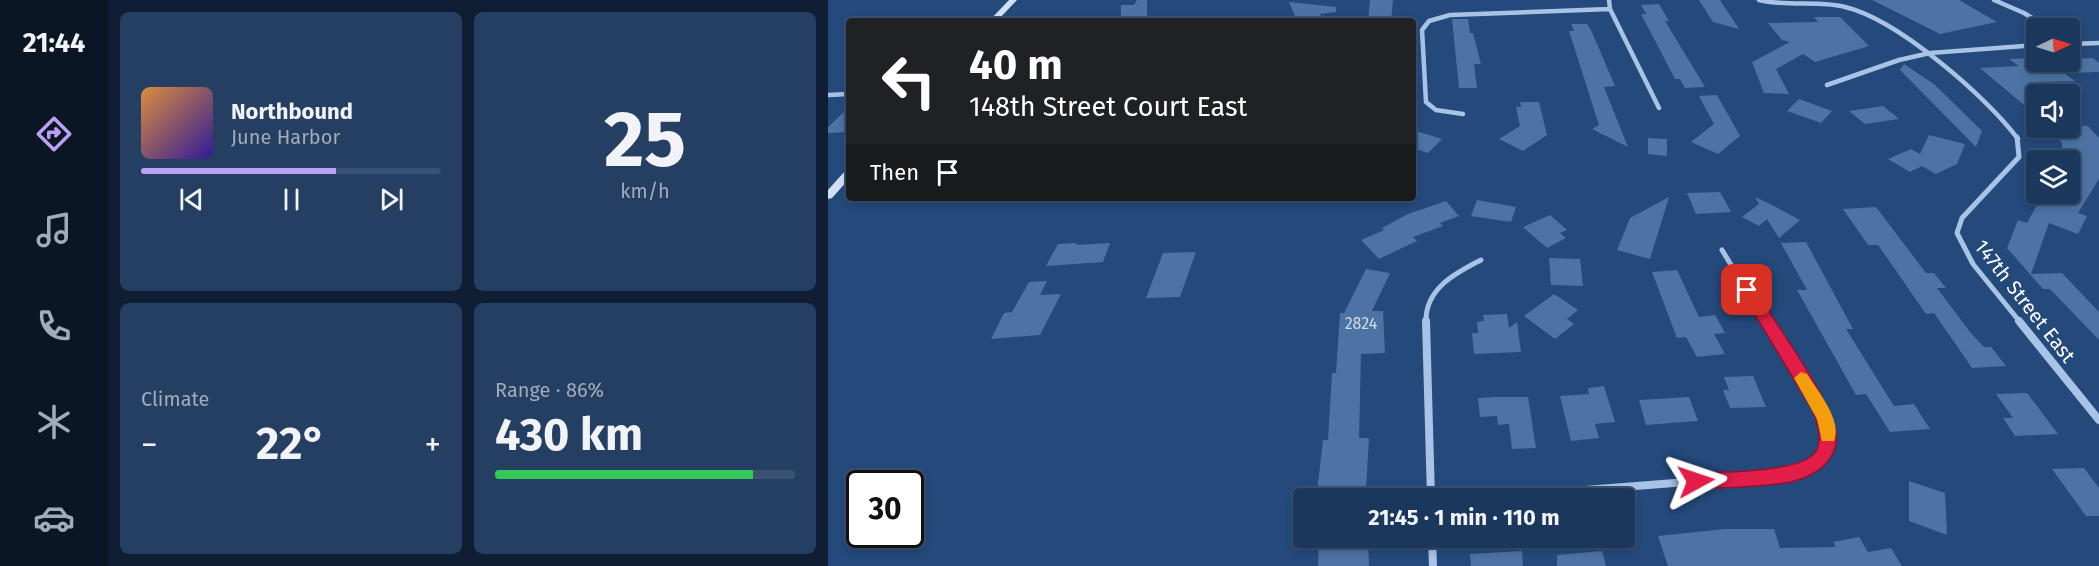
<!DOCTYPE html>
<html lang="en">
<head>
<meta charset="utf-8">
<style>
  :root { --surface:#1b375c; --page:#243f62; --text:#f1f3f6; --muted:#a0acbb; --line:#395172; --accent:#bca0f2 }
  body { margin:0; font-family:"Fira Sans",sans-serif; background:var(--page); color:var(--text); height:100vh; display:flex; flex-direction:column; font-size:22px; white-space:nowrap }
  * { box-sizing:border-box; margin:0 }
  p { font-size:20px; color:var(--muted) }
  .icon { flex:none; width:33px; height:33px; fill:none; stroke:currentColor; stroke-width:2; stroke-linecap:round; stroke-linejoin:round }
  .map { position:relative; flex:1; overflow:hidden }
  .details { display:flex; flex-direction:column; gap:12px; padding:12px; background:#0f1e33; width:720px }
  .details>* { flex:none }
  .guide { position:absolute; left:18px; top:18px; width:570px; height:183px; border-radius:6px; box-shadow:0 3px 9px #0003,0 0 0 2px var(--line); background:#202124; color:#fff; overflow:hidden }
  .needle { width:39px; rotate:86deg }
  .buttons { position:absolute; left:1198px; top:18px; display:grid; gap:12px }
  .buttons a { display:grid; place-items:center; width:54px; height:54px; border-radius:6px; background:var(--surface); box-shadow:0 3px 9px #0003,0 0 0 2px var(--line); font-size:30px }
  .speed { position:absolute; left:18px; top:470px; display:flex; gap:12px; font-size:30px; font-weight:700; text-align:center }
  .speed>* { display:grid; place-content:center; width:78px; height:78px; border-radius:50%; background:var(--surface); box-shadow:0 3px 9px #0003,0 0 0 2px var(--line); line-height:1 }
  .speed .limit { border:3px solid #111; border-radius:9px; background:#fff; color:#111 }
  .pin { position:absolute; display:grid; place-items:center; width:51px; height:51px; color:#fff; margin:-26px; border-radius:12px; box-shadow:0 3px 9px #0006 }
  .me { position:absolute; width:66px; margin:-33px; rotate:85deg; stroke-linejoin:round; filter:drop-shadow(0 0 4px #0008) }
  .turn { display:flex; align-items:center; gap:21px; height:126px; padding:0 24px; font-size:27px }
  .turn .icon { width:78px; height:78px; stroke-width:2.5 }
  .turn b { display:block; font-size:42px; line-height:51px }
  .then { display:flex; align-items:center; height:57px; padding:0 24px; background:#0003; gap:12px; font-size:22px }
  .big { font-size:45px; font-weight:700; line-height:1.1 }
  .details .tile { flex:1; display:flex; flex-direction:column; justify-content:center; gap:9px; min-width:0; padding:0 21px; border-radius:9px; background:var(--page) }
  .details .dial { align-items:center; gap:0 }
  .dial b { font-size:78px; line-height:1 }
  .song { display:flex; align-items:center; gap:18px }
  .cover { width:72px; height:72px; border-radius:9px; background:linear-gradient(135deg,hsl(30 70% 55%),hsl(250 70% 35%)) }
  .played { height:6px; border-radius:3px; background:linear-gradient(90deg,var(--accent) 65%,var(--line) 65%) }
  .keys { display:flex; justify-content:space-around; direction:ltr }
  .heat { display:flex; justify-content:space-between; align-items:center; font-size:33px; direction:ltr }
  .charge { height:9px; border-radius:4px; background:linear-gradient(90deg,#34c759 86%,var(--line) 0) }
  .details .tiles { flex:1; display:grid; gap:12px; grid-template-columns:repeat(2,1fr) }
  .trip { position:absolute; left:465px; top:488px; width:342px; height:60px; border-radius:6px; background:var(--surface); box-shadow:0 3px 9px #0003,0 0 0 2px var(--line); font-weight:700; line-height:60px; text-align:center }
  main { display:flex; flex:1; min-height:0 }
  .dock { display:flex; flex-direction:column; width:108px; justify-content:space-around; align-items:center; background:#0b1625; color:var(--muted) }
  .dock .icon { width:42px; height:42px }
  .dock .on { color:var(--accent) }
  .dock b { font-size:27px; color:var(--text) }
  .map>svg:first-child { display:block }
  .building { fill:#4c73a4 }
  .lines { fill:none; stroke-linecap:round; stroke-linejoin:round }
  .street-far2 { stroke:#a8c3e5; stroke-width:4.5 }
  .street-far1 { stroke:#a8c3e5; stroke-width:5 }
  .street { stroke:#a8c3e5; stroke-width:8 }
  .secondary { fill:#d1e0f4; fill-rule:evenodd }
  .route { fill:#e11d48; stroke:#92132f; stroke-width:1.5 }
  .slow { fill:#f59e0b }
  .labels { text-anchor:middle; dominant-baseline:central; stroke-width:6; stroke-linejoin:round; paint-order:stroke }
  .number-label { font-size:16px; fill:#d2dce8 }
  .street-label { font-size:20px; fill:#fff; stroke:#24497b }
</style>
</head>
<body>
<main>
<nav class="dock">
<b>21:44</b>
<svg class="icon on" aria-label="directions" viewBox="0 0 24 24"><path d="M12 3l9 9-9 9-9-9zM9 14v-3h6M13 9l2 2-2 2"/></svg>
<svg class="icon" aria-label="music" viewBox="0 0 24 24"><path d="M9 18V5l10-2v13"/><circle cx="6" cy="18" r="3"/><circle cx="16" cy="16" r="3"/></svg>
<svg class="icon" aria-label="phone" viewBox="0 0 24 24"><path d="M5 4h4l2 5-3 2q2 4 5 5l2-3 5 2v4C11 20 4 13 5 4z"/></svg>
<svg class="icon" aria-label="climate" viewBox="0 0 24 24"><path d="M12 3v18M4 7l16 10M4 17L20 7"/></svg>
<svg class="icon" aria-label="car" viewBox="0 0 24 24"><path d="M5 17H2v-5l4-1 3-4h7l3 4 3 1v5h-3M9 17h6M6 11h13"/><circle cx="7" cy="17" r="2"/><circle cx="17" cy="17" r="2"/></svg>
</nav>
<section class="details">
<div class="tiles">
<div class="tile">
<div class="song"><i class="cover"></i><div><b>Northbound</b><p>June Harbor</p></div></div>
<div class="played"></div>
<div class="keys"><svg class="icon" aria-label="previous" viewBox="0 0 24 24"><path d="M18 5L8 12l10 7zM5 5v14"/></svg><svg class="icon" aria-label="pause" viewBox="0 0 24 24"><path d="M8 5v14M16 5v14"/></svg><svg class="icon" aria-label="next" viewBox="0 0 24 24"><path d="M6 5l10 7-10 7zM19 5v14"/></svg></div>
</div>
<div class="tile dial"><b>25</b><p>km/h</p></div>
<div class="tile"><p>Climate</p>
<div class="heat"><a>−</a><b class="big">22°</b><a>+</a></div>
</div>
<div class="tile"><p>Range · 86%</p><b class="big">430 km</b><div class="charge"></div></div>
</div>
</section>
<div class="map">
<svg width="1271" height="566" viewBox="0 0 1271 566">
  <rect width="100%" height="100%" fill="#24497b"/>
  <!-- building -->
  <path class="building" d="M309,0h10v21h-26v-16h13z
    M542,0h23l-2,21h-23z
    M871,0h21l19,29 -26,-7z
    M1044,0h87l38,22 -57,12z
    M461,2l47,5v5l-16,2 4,7h-19l-2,-4 -7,1z
    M831,4l10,17h-4l40,66 -20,1 -5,-9h-5l-34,-65h5l-5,-9z
    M986,17h26l29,29 -54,16 -12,-8 -27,15 13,25 -25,-1 -12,-31 38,-20 -8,-2 -14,-17 50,-1z
    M624,19h16l2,14h3l8,31h-7l3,24h-18z
    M743,24h16l4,6 24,56 -11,1 24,60 -36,-18 7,-4 -30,-94h5z
    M1209,58v4h12l26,19 -38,1v34l-57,-48 39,-2 -10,-7z
    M1265,58l6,5v9l-29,1v-14z
    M1076,64l31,21 47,46 -6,16 -76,-77z
    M889,95l23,41 -22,18 -27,-12 23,-18 -15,-28z
    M971,99l33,12 -11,12 -34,-12z
    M692,102h19l8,33 -24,16 -24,-12 21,-13 -4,-19h5z
    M1055,106l16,13 -34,5 -16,-13z
    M21,107v25l-21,1v-6z
    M1242,125l18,1 11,12v41l-21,34 9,3 -9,18 -29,-11 -18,51 31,-1 37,39v28l-49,-51h-7l-36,-41 11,-28 9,3 16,-29h27v-35l-8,-2v-14l-13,-15h21z
    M585,130l29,9 -14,14 -15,-5z
    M1101,135l36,9 -8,20 -21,10 -14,-8 -12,6 -22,-13 23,-10 9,5z
    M820,138l19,1v17l-19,-2z
    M892,192l11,20 -35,2 -9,-21z
    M841,197l-19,62 -33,-9 13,-32z
    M927,197l17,8 28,15 -21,18 -12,-19 -8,7 -17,-9 17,-13z
    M649,200l39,7 -5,15 -40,-6z
    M618,201l13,15 -19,7 3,3 -30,11 4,4 -38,18 -18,-19 23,-10 -2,-2 26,-14z
    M1048,207l50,66h8l12,15h-9l33,44 14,15h7l15,19 -34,2 -38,-55 -8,1 -48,-69h-10l-25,-36z
    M722,215l17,15 -7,3 6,5 -19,10 -24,-21z
    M978,242l47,87h-7l48,77 20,-2 16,25 -40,3 -24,-38 -10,1 -59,-105h10l-26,-47z
    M249,243l-1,2 34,-2 -7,19 -57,4 12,-22z
    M368,252l-16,45 -34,1 17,-45z
    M721,258l31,1 3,27 -32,-1z
    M538,269l24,4 -18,38h11l2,42 -24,1 -2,84h10l-3,51 -49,3 6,-52h5l4,-67h4l4,-60h4z
    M849,270l22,47 16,-2 10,18 -11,1 11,20 -28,3 -11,-20 -9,1 -25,-66z
    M219,281l-7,14 21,-1 -21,41 -49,4 13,-26 8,-1 17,-30z
    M726,294l24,16 -11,9 7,5 -19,15 -31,-23z
    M679,314l2,14 8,-6 4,30 -47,2 -2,-21h6l-1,-11 7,-1 -1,-6z
    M925,376l13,31 -36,1 -7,-18h6l-5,-13z
    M776,386l11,36 -20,2 4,14 -28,3 -11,-45 29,-2 -1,-6z
    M1199,393l31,41 -43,2 -12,-18h10l-17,-24z
    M667,397h33l8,51 -24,1 -3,-25 -11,1 -1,-9 -17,1 -2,-19z
    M861,397l9,24 -52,4 -7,-25z
    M1256,468l15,20v28h-13l-34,-47z
    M1081,481l36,12 2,42 -38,-14z
    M897,529h49l6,19 56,-1 -3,-5 26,-5 9,15 23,-4 11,18h-234l-10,-30z
    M491,537h36v8l13,-2 1,23h-51z
    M694,551l1,15h-52l-1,-12z
    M774,551l4,15h-49v-11z"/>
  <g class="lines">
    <!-- street-far2 -->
    <path class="street-far2" d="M781,0l1,9 49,99
      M931,0c29,7 60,0 86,7 52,12 142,90 173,132
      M1166,0l30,13 24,15
      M1242,44l29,-1
      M999,85l72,-25 31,-7 107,-8
      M0,95l21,-1
      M635,114l-27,-4 -10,-8 -4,-72 7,-9 21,-6 160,-6"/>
    <!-- street-far1 -->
    <path class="street-far1" d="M1189,137l2,20 -57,61 -5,15 16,31 47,58
      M894,250l44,72
      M598,322c-1,-33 29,-49 55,-62"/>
    <!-- street -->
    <path class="street" d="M598,321l5,177
      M1191,321l80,99
      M653,498l310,-24 28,-13 9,-20 -3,-23 -59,-97
      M604,537l1,29"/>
    <!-- secondary -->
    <path class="secondary" d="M181,0h8l-20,21h-8z
      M21,170v9l-17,19 -4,1v-9l17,-19z"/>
  </g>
  <!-- route -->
  <path class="route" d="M919,285l5,1c19,30 81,116 84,147 3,27 -20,43 -45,49 -30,6 -65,5 -95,7l-7,-2 -2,-6 2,-5 7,-3c24,-1 108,0 120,-22 7,-13 1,-27 -3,-40l-73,-121z"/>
  <!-- slow -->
  <path class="slow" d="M973,372l6,2c10,16 36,47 27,67h-12l-5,-22 -23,-41z"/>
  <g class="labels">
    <!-- number labels -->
    <g class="number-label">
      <text x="533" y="323">2824</text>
    </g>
    <!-- street labels -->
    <g class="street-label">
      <text transform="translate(1197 301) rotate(52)">147th Street East</text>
    </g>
  </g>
</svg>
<div class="buttons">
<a><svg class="needle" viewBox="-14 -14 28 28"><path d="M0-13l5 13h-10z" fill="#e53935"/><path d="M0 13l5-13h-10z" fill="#a0acbb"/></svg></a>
<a><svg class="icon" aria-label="sound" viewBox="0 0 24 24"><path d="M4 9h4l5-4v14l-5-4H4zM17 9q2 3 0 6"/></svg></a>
<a><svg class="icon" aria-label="layers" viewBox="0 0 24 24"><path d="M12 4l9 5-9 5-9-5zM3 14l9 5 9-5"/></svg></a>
</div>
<div class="speed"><div class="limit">30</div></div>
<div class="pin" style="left:919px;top:290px;background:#d93025"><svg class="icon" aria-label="arrive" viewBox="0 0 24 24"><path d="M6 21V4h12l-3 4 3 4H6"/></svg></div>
<svg class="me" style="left:868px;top:481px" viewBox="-20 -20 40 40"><path d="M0-17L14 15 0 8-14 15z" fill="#e11d48" stroke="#fff" stroke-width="4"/></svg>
<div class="trip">21:45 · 1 min · 110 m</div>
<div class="guide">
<div class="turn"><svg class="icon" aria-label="left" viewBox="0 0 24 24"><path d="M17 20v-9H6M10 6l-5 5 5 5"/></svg><div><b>40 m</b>148th Street Court East</div></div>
<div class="then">Then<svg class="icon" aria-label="arrive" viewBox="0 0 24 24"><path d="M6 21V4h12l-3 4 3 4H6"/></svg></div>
</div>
</div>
</main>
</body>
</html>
